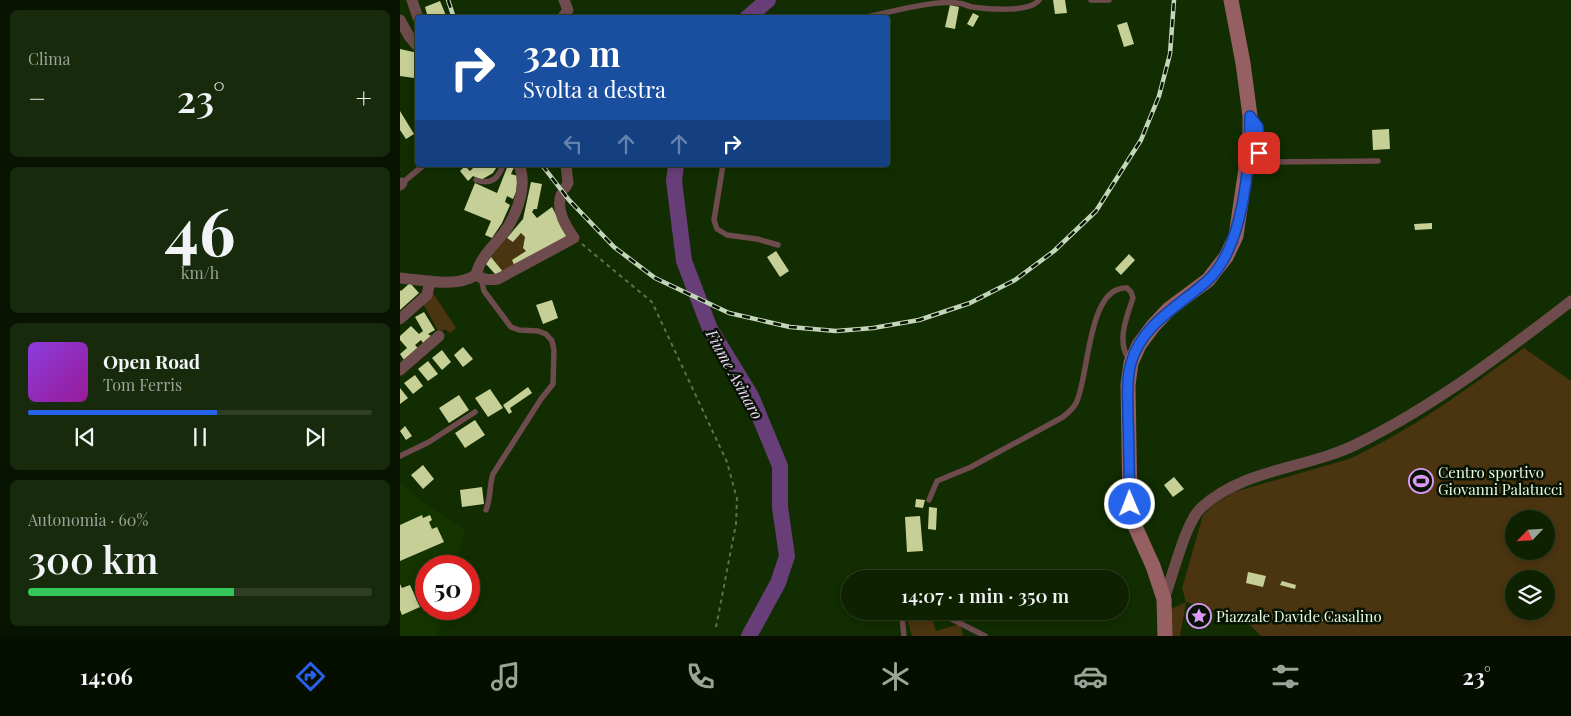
<!DOCTYPE html>
<html lang="it">
<head>
<meta charset="utf-8">
<style>
  :root { --surface:#0e2201; --page:#172a0b; --text:#f1f3f6; --muted:#9ba499; --line:#2e3f23; --accent:#2563eb }
  body { margin:0; font-family:"Playfair Display",serif; background:var(--page); color:var(--text); height:100vh; display:flex; flex-direction:column; font-size:19px; white-space:nowrap }
  * { box-sizing:border-box; margin:0 }
  p { font-size:16px; color:var(--muted) }
  .icon { flex:none; width:28px; height:28px; fill:none; stroke:currentColor; stroke-width:2; stroke-linecap:round; stroke-linejoin:round }
  .map { position:relative; flex:1; overflow:hidden }
  .panel { display:flex; flex-direction:column; gap:10px; padding:10px; background:#081301; width:400px }
  .panel>* { flex:none }
  .hud { position:absolute; left:15px; top:15px; width:475px; height:152px; border-radius:5px; box-shadow:0 2px 8px #0003,0 0 0 1px var(--line); background:#1a4fa0; color:#fff; overflow:hidden }
  .needle { width:32px; rotate:245deg }
  .buttons { position:absolute; left:1105px; top:510px; display:grid; gap:10px }
  .buttons a { display:grid; place-items:center; width:50px; height:50px; border-radius:50%; background:var(--surface); box-shadow:0 2px 8px #0003,0 0 0 1px var(--line); font-size:25px }
  .speed { position:absolute; left:15px; top:555px; display:flex; gap:10px; font-size:25px; font-weight:700; text-align:center }
  .speed>* { display:grid; place-content:center; width:65px; height:65px; border-radius:50%; background:var(--surface); box-shadow:0 2px 8px #0003,0 0 0 1px var(--line); line-height:1 }
  .speed .limit { border:8px solid #d22; background:#fff; color:#111 }
  .pin { position:absolute; display:grid; place-items:center; width:42px; height:42px; color:#fff; margin:-21px; border-radius:10px; box-shadow:0 2px 8px #0006 }
  .me { position:absolute; width:55px; margin:-28px; rotate:359deg; stroke-linejoin:round; filter:drop-shadow(0 0 4px #0008) }
  .turn { display:flex; align-items:center; gap:18px; height:105px; padding:0 25px; font-size:22px }
  .turn .icon { width:65px; height:65px; stroke-width:2.5 }
  .turn b { display:block; font-size:35px; line-height:42px }
  .lanes { display:flex; align-items:center; height:48px; padding:0 25px; background:#0003; justify-content:center; gap:25px; direction:ltr }
  .lanes .off { opacity:.35 }
  .big { font-size:38px; font-weight:600; line-height:1.1 }
  .panel .widget { flex:1; display:flex; flex-direction:column; justify-content:center; gap:8px; min-width:0; padding:0 18px; border-radius:8px; background:var(--page) }
  .panel .dial { align-items:center; gap:0 }
  .dial b { font-size:65px; line-height:1 }
  .song { display:flex; align-items:center; gap:15px }
  .cover { width:60px; height:60px; border-radius:8px; background:linear-gradient(135deg,hsl(270 70% 55%),hsl(300 70% 35%)) }
  .played { height:5px; border-radius:2px; background:linear-gradient(90deg,var(--accent) 55%,var(--line) 55%) }
  .keys { display:flex; justify-content:space-around; direction:ltr }
  .heat { display:flex; justify-content:space-between; align-items:center; font-size:28px; direction:ltr }
  .charge { height:8px; border-radius:4px; background:linear-gradient(90deg,#34c759 60%,var(--line) 0) }
  .trip { position:absolute; left:441px; top:570px; width:288px; height:50px; border-radius:25px; background:var(--surface); box-shadow:0 2px 8px #0003,0 0 0 1px var(--line); font-weight:600; line-height:50px; text-align:center }
  .dock { display:flex; height:80px; justify-content:space-around; align-items:center; background:#060e00; color:var(--muted) }
  .dock .icon { width:35px; height:35px }
  .dock .selected { color:var(--accent) }
  .dock b { font-size:22px; color:var(--text) }
  main { display:flex; flex:1; min-height:0 }
  .map>svg:first-child { display:block }
  .built { fill:#143400 }
  .green { fill:#4b3410; fill-rule:evenodd }
  .lines { fill:none; stroke-linecap:round; stroke-linejoin:round }
  .river { stroke:#683e79; stroke-width:16 }
  .building { fill:#c6d096 }
  .path { stroke:#5c734e; stroke-width:2; stroke-dasharray:4 4; stroke-linecap:butt }
  .service { stroke:#6e4b4d; stroke-width:5.5 }
  .minor { stroke:#6e4b4d; stroke-width:11 }
  .secondary { stroke:#966063; stroke-width:15 }
  .rail-casing { stroke:#c3d6b9; stroke-width:4.5 }
  .rail { stroke:#071203; stroke-width:2.5; stroke-dasharray:8; stroke-linecap:butt }
  .route-casing { stroke:#184099; stroke-width:12 }
  .route { stroke:#2563eb; stroke-width:9 }
  .labels { text-anchor:middle; dominant-baseline:central; stroke-width:5; stroke-linejoin:round; paint-order:stroke }
  .poi-label { font-size:15px; fill:#e9fbe1; stroke:#071203; text-anchor:start }
  .water-label { font-size:16px; font-style:italic; fill:#f1d9fc; stroke:#071203 }
</style>
</head>
<body>
<main>
<section class="panel">
<div class="widget"><p>Clima</p>
<div class="heat"><a>−</a><b class="big">23°</b><a>+</a></div>
</div>
<div class="widget dial"><b>46</b><p>km/h</p></div>
<div class="widget">
<div class="song"><i class="cover"></i><div><b>Open Road</b><p>Tom Ferris</p></div></div>
<div class="played"></div>
<div class="keys"><svg class="icon" aria-label="previous" viewBox="0 0 24 24"><path d="M18 5L8 12l10 7zM5 5v14"/></svg><svg class="icon" aria-label="pause" viewBox="0 0 24 24"><path d="M8 5v14M16 5v14"/></svg><svg class="icon" aria-label="next" viewBox="0 0 24 24"><path d="M6 5l10 7-10 7zM19 5v14"/></svg></div>
</div>
<div class="widget"><p>Autonomia · 60%</p><b class="big">300 km</b><div class="charge"></div></div>
</section>
<div class="map">
<svg width="1171" height="636" viewBox="0 0 1171 636">
  <rect width="100%" height="100%" fill="#122d01"/>
  <!-- built -->
  <path class="built" d="M0,482l22,20 43,27 -7,28 -4,2 -2,7h-26v43h12l-1,5 6,2 -6,20h-37z"/>
  <!-- green -->
  <path class="green" d="M121,233l4,4 -2,11 3,3 -14,9 3,7 -11,6 -13,-16 16,-19 6,4z
    M33,293l23,35 -6,5 -4,-3 -8,1 -14,-26z
    M1124,348l47,33v255h-310l-16,-16 -59,-18 -6,34h-9v-27l15,-7 -4,-14 21,-73 12,-11 19,-12 115,-33c63,-29 119,-71 175,-111zM1114,519h32v32h-32zM1114,579h32v32h-32z
    M530,611l6,20 24,-7 3,12h-51l-5,-18z"/>
  <g class="lines">
    <!-- river -->
    <path class="river" d="M347,18l21,-18
      M276,165l-2,16 10,80 26,68 41,67 29,70v41l7,49 -9,27 -29,53"/>
  </g>
  <!-- building -->
  <path class="building" d="M653,0h12l2,13 -12,1z
    M40,1l7,17h-19l-3,-11z
    M550,5l9,2 -4,22 -10,-2z
    M573,13l6,3 -6,11 -6,-3z
    M727,22l7,22 -10,3 -7,-22z
    M0,49l18,4 -4,25 -14,-2z
    M0,111l14,23 -8,5 -6,-9z
    M989,129l1,20 -17,1 -1,-20z
    M76,165h22l-5,8 -12,7 -8,-4 -5,5 -8,-10 5,-5 5,5z
    M108,165l6,2 -3,7 7,2 -2,16 -3,7 -6,-3 -2,6 5,3 -8,18 -10,15 -7,-3 6,-14 -27,-11 11,-27 22,10z
    M131,182l11,2 -5,25h-3l-2,3 5,6 15,-11 15,29 -52,31 -3,-7 14,-9 -3,-3 2,-11 -4,-4 -8,9 -6,-4 16,-19z
    M1032,223v6l-17,1 -1,-6z
    M376,251l13,20 -9,6 -13,-20z
    M729,254l6,6 -14,15 -6,-6z
    M91,257l13,16 -9,1 -9,-10z
    M10,283l9,10 -19,17v-20l1,1z
    M152,300l6,18 -15,6 -7,-19z
    M24,312l11,18 -7,4 3,2 -8,7 -2,-3 -6,5 3,3 -14,12 -4,-6 7,-6 -7,-8v-4l11,-10 8,8 4,-3 -8,-14z
    M63,347l10,12 -10,8 -9,-12z
    M42,350l9,12 -9,8 -10,-12z
    M28,361l10,13 -10,7 -10,-12z
    M15,375l8,11 -10,8 -9,-11z
    M128,387l4,6 -22,15 2,4 -3,2 -6,-9z
    M0,388l8,10 -8,6z
    M90,389l13,19 -15,9 -13,-19z
    M59,395l10,15 -20,13 -10,-15z
    M75,420l10,15 -20,13 -10,-15z
    M5,426l7,10 -6,4 -6,-9z
    M23,465l11,14 -11,10 -12,-14z
    M774,477l10,12 -11,8 -9,-12z
    M82,487l2,17 -22,3 -2,-17z
    M516,499l9,1 -2,8 -8,-1z
    M529,507l8,1 -1,22 -8,-1z
    M22,515l1,3 7,-3 2,5 -3,2 3,7 5,-2 7,15 -44,19v-36z
    M520,516l3,35 -16,1 -2,-35z
    M848,572l18,4 -3,11 -17,-4z
    M882,581l14,4 -1,4 -15,-4z
    M0,584l2,4 8,-3 10,22 -18,8 -2,-5z
    M919,615l19,3 -1,6 -19,-4z"/>
  <g class="lines">
    <!-- path -->
    <path class="path" d="M182,244l70,58 75,160 10,37 -1,25 -20,103"/>
    <!-- service -->
    <path class="service" d="M691,0h18
      M461,18c28,-5 69,-18 96,-15 5,0 10,3 15,4 15,2 58,6 67,-7
      M17,95l1,1
      M854,122c9,12 0,30 12,40l112,-1
      M323,165l-9,55 3,9 10,6 30,4 21,6
      M76,180c15,5 22,-1 27,-15
      M2,183l22,-18
      M81,278l3,13 27,36 8,3 19,1 8,3 6,7 2,9 -1,34 -12,15 -48,75c-4,12 -2,24 -7,36
      M0,456l29,-14 46,-30
      M529,500l8,-19 34,-14 92,-50c5,-4 10,-8 13,-14 13,-24 11,-118 51,-115l4,4 2,6c-7,20 -17,45 -3,63
      M536,611l49,25
      M504,636l-2,-19 3,-6"/>
    <!-- minor -->
    <path class="minor" d="M12,0l6,18
      M162,18l6,-8 -4,-10
      M0,20l9,16 9,11
      M119,165c8,19 0,43 -10,60 -11,19 -28,28 -33,50 8,5 13,5 22,4l76,-41c-9,-13 -18,-28 -13,-43
      M0,185l2,-2
      M165,188l3,-5 -2,-18
      M0,278c24,2 55,10 76,-3
      M0,319l27,-24 3,-14
      M0,370l39,-34
      M764,599c9,-23 21,-76 37,-91 43,-40 106,-39 156,-64 77,-38 147,-91 214,-143"/>
    <!-- secondary -->
    <path class="secondary" d="M765,636l-1,-37 -11,-33 -19,-42 -4,-20 -2,-119 3,-22 8,-18 14,-19 16,-17 39,-29 18,-23 10,-21 14,-95v-25l-7,-53 -12,-63"/>
    <defs>
      <path id="rail" d="M48,0l6,18
        M142,165l27,35 45,47 41,31 74,35 61,14 46,4 37,-3 46,-8 51,-17 45,-23 39,-29 42,-40 45,-71 18,-44 11,-42 4,-54"/>
    </defs>
    <!-- rail casing -->
    <use href="#rail" class="rail-casing"/>
    <!-- rail -->
    <use href="#rail" class="rail"/>
  </g>
  <g class="lines">
    <defs>
      <path id="route" d="M730,504c-1,-29 -1,-59 -2,-88 0,-17 -2,-36 3,-53 11,-39 48,-57 76,-82 37,-33 43,-118 43,-165l8,11 1,26"/>
    </defs>
    <!-- route casing -->
    <use href="#route" class="route-casing"/>
    <!-- route -->
    <use href="#route" class="route"/>
  </g>
  <!-- icons -->
  <defs>
    <symbol id="stadium-ring" viewBox="-11 -11 22 22"><circle r="9.5" fill="#071203" stroke="#db99f5" stroke-width="1.5"/><path d="M0-5a6.5 5 0 1 0 0 10a6.5 5 0 1 0 0-10ZM-3.5-1.8h7v3.6h-7Z" fill="#db99f5"/></symbol>
    <symbol id="sight-ring" viewBox="-11 -11 22 22"><circle r="9.5" fill="#071203" stroke="#db99f5" stroke-width="1.5"/><path d="M0-6L1.8-2.2L6-1.7L2.9 1.2L3.7 5.4L0 3.3L-3.7 5.4L-2.9 1.2L-6-1.7L-1.8-2.2Z" fill="#db99f5"/></symbol>
  </defs>
  <g fill-rule="evenodd">
    <use href="#stadium-ring" x="1007" y="467" width="28" height="28"/>
    <use href="#sight-ring" x="785" y="602" width="28" height="28"/>
  </g>
  <g class="labels">
    <!-- poi labels -->
    <g class="poi-label">
      <text x="1038" y="472">Centro sportivo<tspan x="1038" dy="17">Giovanni Palatucci</tspan></text>
      <text x="816" y="616">Piazzale Davide Casalino</text>
    </g>
    <!-- water labels -->
    <g class="water-label">
      <text transform="translate(335 374) rotate(61)">Fiume Asinaro</text>
    </g>
  </g>
</svg>
<div class="buttons">
<a><svg class="needle" viewBox="-14 -14 28 28"><path d="M0-13l5 13h-10z" fill="#e53935"/><path d="M0 13l5-13h-10z" fill="#9ba499"/></svg></a>
<a><svg class="icon" aria-label="layers" viewBox="0 0 24 24"><path d="M12 4l9 5-9 5-9-5zM3 14l9 5 9-5"/></svg></a>
</div>
<div class="speed"><div class="limit">50</div></div>
<div class="pin" style="left:859px;top:153px;background:#d93025"><svg class="icon" aria-label="arrive" viewBox="0 0 24 24"><path d="M6 21V4h12l-3 4 3 4H6"/></svg></div>
<svg class="me" style="left:730px;top:504px" viewBox="-20 -20 40 40"><circle r="17" fill="#2563eb" stroke="#fff" stroke-width="3"/><path d="M0-11L8 9 0 5-8 9z" fill="#fff"/></svg>
<div class="trip">14:07 · 1 min · 350 m</div>
<div class="hud">
<div class="turn"><svg class="icon" aria-label="right" viewBox="0 0 24 24"><path d="M7 20v-9h11M14 6l5 5-5 5"/></svg><div><b>320 m</b>Svolta a destra</div></div>
<div class="lanes"><svg class="icon off" aria-label="left" viewBox="0 0 24 24"><path d="M17 20v-9H6M10 6l-5 5 5 5"/></svg><svg class="icon off" aria-label="ahead" viewBox="0 0 24 24"><path d="M12 20V5M6 11l6-6 6 6"/></svg><svg class="icon off" aria-label="ahead" viewBox="0 0 24 24"><path d="M12 20V5M6 11l6-6 6 6"/></svg><svg class="icon" aria-label="right" viewBox="0 0 24 24"><path d="M7 20v-9h11M14 6l5 5-5 5"/></svg></div>
</div>
</div>
</main>
<nav class="dock">
<b>14:06</b>
<svg class="icon selected" aria-label="directions" viewBox="0 0 24 24"><path d="M12 3l9 9-9 9-9-9zM9 14v-3h6M13 9l2 2-2 2"/></svg>
<svg class="icon" aria-label="music" viewBox="0 0 24 24"><path d="M9 18V5l10-2v13"/><circle cx="6" cy="18" r="3"/><circle cx="16" cy="16" r="3"/></svg>
<svg class="icon" aria-label="phone" viewBox="0 0 24 24"><path d="M5 4h4l2 5-3 2q2 4 5 5l2-3 5 2v4C11 20 4 13 5 4z"/></svg>
<svg class="icon" aria-label="climate" viewBox="0 0 24 24"><path d="M12 3v18M4 7l16 10M4 17L20 7"/></svg>
<svg class="icon" aria-label="car" viewBox="0 0 24 24"><path d="M5 17H2v-5l4-1 3-4h7l3 4 3 1v5h-3M9 17h6M6 11h13"/><circle cx="7" cy="17" r="2"/><circle cx="17" cy="17" r="2"/></svg>
<svg class="icon" aria-label="filters" viewBox="0 0 24 24"><path d="M4 7h16M4 17h16"/><circle cx="9" cy="7" r="2"/><circle cx="15" cy="17" r="2"/></svg>
<b>23°</b>
</nav>
</body>
</html>
